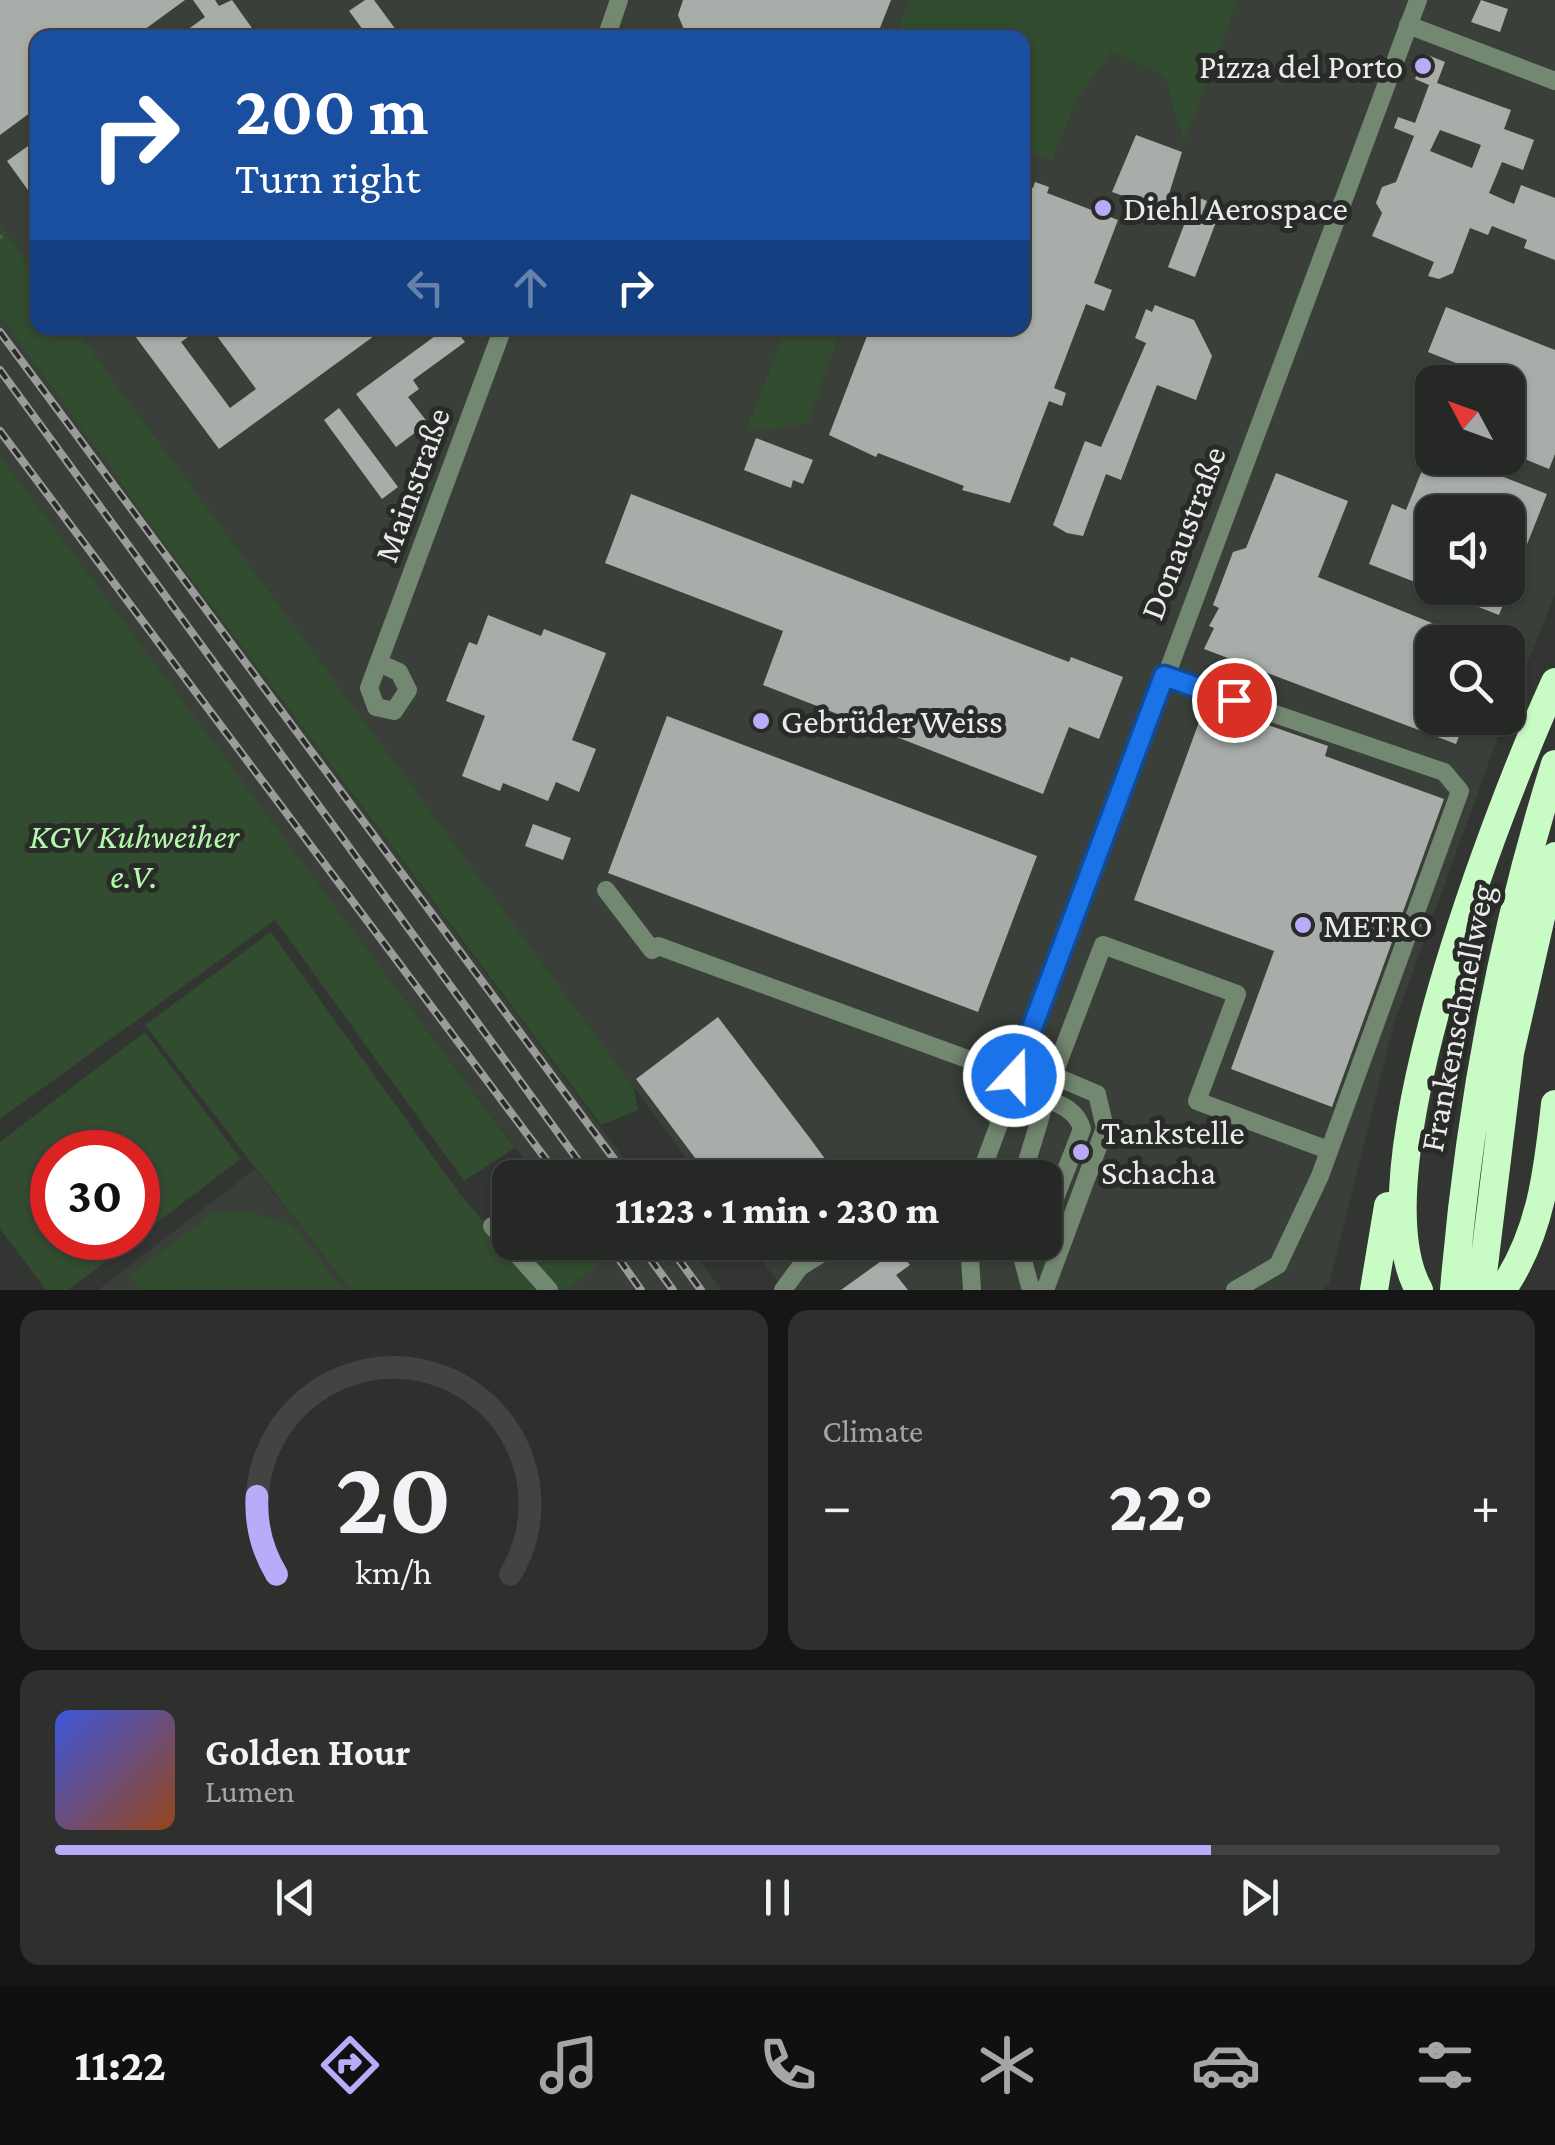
<!DOCTYPE html>
<html lang="en">
<head>
<meta charset="utf-8">
<style>
  :root { --surface:#262826; --page:#2e302e; --text:#f1f3f6; --muted:#a4a6a7; --line:#424443; --accent:#b9abf7 }
  body { margin:0; font-family:"Crimson Pro",serif; background:var(--page); color:var(--text); height:100vh; display:flex; flex-direction:column; font-size:38px; white-space:nowrap }
  * { box-sizing:border-box; margin:0 }
  p { font-size:32px; color:var(--muted) }
  .icon { flex:none; width:55px; height:55px; fill:none; stroke:currentColor; stroke-width:2; stroke-linecap:round; stroke-linejoin:round }
  .map { position:relative; height:1290px; overflow:hidden }
  .panel { display:flex; flex-direction:column; gap:20px; padding:20px; background:#151615; flex:1 }
  .panel>* { flex:none }
  .top-card { position:absolute; left:30px; top:30px; width:1000px; height:305px; border-radius:20px; box-shadow:0 2px 8px #0004,0 0 0 2px var(--line); background:#1a4fa0; color:#fff; overflow:hidden }
  .needle { width:65px; rotate:311deg }
  .buttons { position:absolute; left:1415px; top:365px; display:grid; gap:20px }
  .buttons a { display:grid; place-items:center; width:110px; height:110px; border-radius:20px; background:var(--surface); box-shadow:0 2px 8px #0004,0 0 0 2px var(--line); font-size:50px }
  .speed { position:absolute; left:30px; top:1130px; display:flex; gap:20px; font-size:50px; font-weight:700; text-align:center }
  .speed>* { display:grid; place-content:center; width:130px; height:130px; border-radius:50%; background:var(--surface); box-shadow:0 2px 8px #0004,0 0 0 2px var(--line); line-height:1 }
  .speed .limit { border:15px solid #d22; background:#fff; color:#111 }
  .pin { position:absolute; display:grid; place-items:center; width:85px; height:85px; color:#fff; margin:-42px; border:5px solid #fff; border-radius:50%; box-shadow:0 2px 10px #0007 }
  .me { position:absolute; width:110px; margin:-55px; rotate:21deg; stroke-linejoin:round; filter:drop-shadow(0 0 8px #0008) }
  .turn { display:flex; align-items:center; gap:35px; height:210px; padding:0 40px; font-size:45px }
  .turn .icon { width:130px; height:130px; stroke-width:2.5 }
  .turn b { display:block; font-size:70px; line-height:85px }
  .lanes { display:flex; align-items:center; height:95px; padding:0 40px; background:#0003; justify-content:center; gap:50px; direction:ltr }
  .lanes .off { opacity:.35 }
  .big { font-size:75px; font-weight:800; line-height:1.1 }
  .panel .card { flex:1; display:flex; flex-direction:column; justify-content:center; gap:15px; min-width:0; padding:0 35px; border-radius:20px; background:var(--page) }
  .panel .dial { align-items:center; gap:0 }
  .dial svg { height:260px; overflow:visible; fill:none; stroke:var(--line); stroke-width:7; stroke-linecap:round; text-anchor:middle }
  .dial text { fill:var(--text); stroke:none }
  .song { display:flex; align-items:center; gap:30px }
  .cover { width:120px; height:120px; border-radius:15px; background:linear-gradient(135deg,hsl(230 70% 55%),hsl(20 70% 35%)) }
  .played { height:10px; border-radius:5px; background:linear-gradient(90deg,var(--accent) 80%,var(--line) 80%) }
  .keys { display:flex; justify-content:space-around; direction:ltr }
  .heat { display:flex; justify-content:space-between; align-items:center; font-size:55px; direction:ltr }
  .panel .tiles { flex:1; display:grid; gap:20px; grid-template-columns:1fr 1fr }
  .card:last-child { grid-column:span 2 }
  .trip { position:absolute; left:492px; top:1160px; width:570px; height:100px; border-radius:20px; background:var(--surface); box-shadow:0 2px 8px #0004,0 0 0 2px var(--line); font-weight:800; line-height:100px; text-align:center }
  .tab-bar { display:flex; height:160px; justify-content:space-around; align-items:center; background:#0f100f; color:var(--muted) }
  .tab-bar .icon { width:70px; height:70px }
  .tab-bar .current { color:var(--accent) }
  .tab-bar b { font-size:45px; color:var(--text) }
  .map>svg:first-child { display:block }
  .built { fill:#3a4039; fill-rule:evenodd }
  .green { fill:#324c2f }
  .lines { fill:none; stroke-linecap:round; stroke-linejoin:round }
  .stream { stroke:#486048; stroke-width:4 }
  .building { fill:#a9ada9; fill-rule:evenodd }
  .minor { stroke:#738871; stroke-width:18 }
  .highway { stroke:#c9fcc4; stroke-width:28 }
  .rail-casing { stroke:#9a9c9a; stroke-width:8 }
  .rail { stroke:#292b28; stroke-width:4; stroke-dasharray:11; stroke-linecap:butt }
  .route-casing { stroke:#114b97; stroke-width:25 }
  .route { stroke:#1a73e8; stroke-width:18 }
  .poi-dot { fill:#b9abf7; stroke:#292b28; stroke-width:4 }
  .labels { text-anchor:middle; dominant-baseline:central; stroke-width:10; stroke-linejoin:round; paint-order:stroke }
  .poi-label { font-size:35px; fill:#eaecea; stroke:#292b28; text-anchor:start }
  .street-label { font-size:35px; fill:#eaecea; stroke:#292b28 }
  .park-label { font-size:35px; font-style:italic; fill:#b4f8ad; stroke:#292b28 }
</style>
</head>
<body>
<div class="map">
<svg width="1555" height="1290" viewBox="0 0 1555 1290">
  <rect width="100%" height="100%" fill="#333532"/>
  <!-- built -->
  <path class="built" d="M0,0h909l-14,38h-857l-1,238 -37,-51z
    M1238,0h317v594l-47,118v-70h-76v76h73l-112,308 -64,257 -5,7h-551l6,-7 -31,-40 297,-1v-64l-345,-1 -625,-849h711l-41,103 62,-7 34,-96h181l1,-178 29,11 26,-64 32,-45 54,24 20,65zM1432,382h76v76h-76zM1432,512h76v76h-76z
    M0,316l168,232 470,629h-101l-412,-553 -125,-169z
    M255,1169l95,121h-252z
    M587,1242l99,1 36,47h-155l34,-27z"/>
  <!-- green -->
  <path class="green" d="M909,0h329l-54,142 -20,-66 -53,-24 -33,45 -26,64 -29,-11 -1,-112 -127,-1z
    M0,225l37,51 1,52h37l558,758 5,24 -37,15 -433,-577 -168,-232z
    M786,328h55l-33,96 -63,8z
    M0,455l515,693 -51,33 -189,-261 -275,199z
    M271,932l189,262 82,96h-192l-205,-265z
    M145,1032l96,127 -103,78v-85h-86v86h85l-69,52h-22l-46,-61v-87z
    M246,1212l46,13 50,64 -202,1 -11,-14 83,-63z
    M526,1243h61l14,20 -34,27h-9l-40,-42z"/>
  <g class="lines">
    <!-- stream -->
    <path class="stream" d="M0,236l1,1"/>
  </g>
  <!-- building -->
  <path class="building" d="M0,0h185l-52,38h-95v69l-38,28z
    M193,0h22l4,6 13,-6 27,38h-83l29,-21z
    M365,0h9l28,38h-33l-20,-27z
    M683,0h208l-15,38h-176l-15,-6 -7,-17z
    M1481,0l27,9 -8,23 -29,-10z
    M1425,54l20,8 -8,21 74,27 -7,19 30,11 -11,30 -21,-8 -13,31 25,11 7,-19 34,13v62l-31,-12 3,-8 -35,-14 -4,9 -18,-7 -17,45 -14,6 -11,-3 6,-14 -62,-26 10,-23 -6,-10 6,-16 14,-5 18,-46 -20,-8 4,-11 17,6 14,-38 -14,-6zM1440,130l41,15 -9,23 -42,-17z
    M1136,135l46,17 -18,58 -52,-18z
    M38,139v65l-31,-43z
    M1035,182l14,5 -2,6 71,27 -24,63 18,7 -8,21 -18,-7 -32,84 12,5 -4,13 -13,-5 -39,102 -48,-13 2,-4 -86,-33 -2,4 -47,-22 41,-107h152v-144l11,4z
    M1195,196l12,5 -6,15 15,6 -21,55 -27,-10z
    M1155,305l39,15 18,36 -16,44 -39,-15 -36,95 -15,-6 -23,62 -16,-3 -14,-8 32,-84 16,6 45,-104 -11,-5 11,-29 6,3z
    M1446,307l109,43v104l-6,15 -41,-17 4,-67 -84,-33z
    M129,328h72l-20,14 49,66 26,-19 -45,-61h174l-166,121z
    M446,328h8l11,14 -52,38 6,9 -11,8 20,26 -32,24 -40,-53z
    M339,408l59,79 -16,12 -58,-79z
    M756,438l57,22 -10,24 -10,-4 -2,8 -47,-18z
    M1427,458h28l92,36 -48,121 -130,-51 23,-60 14,6zM1432,512h76v76h-76z
    M1276,473l72,28 -30,76 161,65h-47v76h34l-10,26 -252,-95 10,-21 -5,-2 10,-18 -6,-3 20,-53 13,-4z
    M631,494l438,168 2,-5 52,20 -24,62 -30,-12 -26,67 -280,-109 20,-54 -178,-68z
    M488,615l53,21 3,-7 62,24 -34,87 24,9 -17,43 -23,-10 -8,19 -45,-18 -3,8 -38,-15 23,-60 -39,-15 23,-59 8,3z
    M1203,711l30,11 6,-7 89,31 -3,10 119,43 -112,308 -101,-38 43,-118 -140,-51z
    M667,716l370,140 -59,156 -370,-139z
    M533,824l38,14 -8,22 -38,-14z
    M718,1017l94,124 27,37h-129l-74,-99z
    M898,1249l12,16 -14,10 12,15h-67z"/>
  <g class="lines">
    <!-- minor -->
    <path class="minor" d="M1408,25l147,56
      M606,38l13,-38
      M381,664l18,8 9,18 -14,21 -18,-4 -7,-19 134,-360
      M1164,676l280,96 16,19 -140,385 -42,89 -43,25
      M606,890l46,60 6,-4 356,130
      M1019,1061l78,33 8,34 -60,162
      M1053,1076l50,-131 134,49 -40,107 131,49
      M1008,1093c27,6 65,5 74,36l-37,95
      M979,1178l439,-1178
      M1022,1178l23,-76
      M492,1226l57,64
      M969,1242l3,48
      M1018,1242l13,48
      M783,1290l17,-23 40,-25"/>
    <!-- highway -->
    <path class="highway" d="M1374,1290l14,-84
      M1419,1290c-65,-116 82,-489 136,-608
      M1454,1290c15,-179 47,-354 101,-526
      M1481,1290l29,-237 45,-197
      M1502,1290c39,-56 46,-120 53,-186"/>
    <defs>
      <path id="rail" d="M0,332l628,846
        M0,370l591,808
        M0,431l560,747
        M607,1242l34,48
        M638,1242l35,48
        M666,1242l35,48"/>
    </defs>
    <!-- rail casing -->
    <use href="#rail" class="rail-casing"/>
    <!-- rail -->
    <use href="#rail" class="rail"/>
  </g>
  <g class="lines">
    <defs>
      <path id="route" d="M1014,1076l150,-400 70,24"/>
    </defs>
    <!-- route casing -->
    <use href="#route" class="route-casing"/>
    <!-- route -->
    <use href="#route" class="route"/>
  </g>
  <!-- markers -->
  <g class="poi-dot">
    <circle cx="1423" cy="66" r="10"/>
    <circle cx="1103" cy="208" r="10"/>
    <circle cx="761" cy="721" r="10"/>
    <circle cx="1303" cy="925" r="10"/>
    <circle cx="1081" cy="1152" r="10"/>
  </g>
  <g class="labels">
    <!-- poi labels -->
    <g class="poi-label">
      <text x="1403" y="66" text-anchor="end">Pizza del Porto</text>
      <text x="1123" y="208">Diehl Aerospace</text>
      <text x="781" y="721">Gebrüder Weiss</text>
      <text x="1323" y="925">METRO</text>
      <text x="1101" y="1132">Tankstelle<tspan x="1101" dy="40">Schacha</tspan></text>
    </g>
    <!-- street labels -->
    <g class="street-label">
      <text transform="translate(412 485) rotate(-70)">Mainstraße</text>
      <text transform="translate(1183 533) rotate(-69)">Donaustraße</text>
      <text transform="translate(1457 1018) rotate(-79)">Frankenschnellweg</text>
    </g>
    <!-- park labels -->
    <g class="park-label">
      <text x="134" y="836">KGV Kuhweiher<tspan x="134" dy="40">e.V.</tspan></text>
    </g>
  </g>
</svg>
<div class="buttons">
<a><svg class="needle" viewBox="-14 -14 28 28"><path d="M0-13l5 13h-10z" fill="#e53935"/><path d="M0 13l5-13h-10z" fill="#a4a6a7"/></svg></a>
<a><svg class="icon" aria-label="sound" viewBox="0 0 24 24"><path d="M4 9h4l5-4v14l-5-4H4zM17 9q2 3 0 6"/></svg></a>
<a><svg class="icon" aria-label="search" viewBox="0 0 24 24"><circle cx="10" cy="10" r="6"/><path d="M15 15l6 6"/></svg></a>
</div>
<div class="speed"><div class="limit">30</div></div>
<div class="pin" style="left:1234px;top:700px;background:#d93025"><svg class="icon" aria-label="arrive" viewBox="0 0 24 24"><path d="M6 21V4h12l-3 4 3 4H6"/></svg></div>
<svg class="me" style="left:1014px;top:1076px" viewBox="-20 -20 40 40"><circle r="17" fill="#1a73e8" stroke="#fff" stroke-width="3"/><path d="M0-11L8 9 0 5-8 9z" fill="#fff"/></svg>
<div class="trip">11:23 · 1 min · 230 m</div>
<div class="top-card">
<div class="turn"><svg class="icon" aria-label="right" viewBox="0 0 24 24"><path d="M7 20v-9h11M14 6l5 5-5 5"/></svg><div><b>200 m</b>Turn right</div></div>
<div class="lanes"><svg class="icon off" aria-label="left" viewBox="0 0 24 24"><path d="M17 20v-9H6M10 6l-5 5 5 5"/></svg><svg class="icon off" aria-label="ahead" viewBox="0 0 24 24"><path d="M12 20V5M6 11l6-6 6 6"/></svg><svg class="icon" aria-label="right" viewBox="0 0 24 24"><path d="M7 20v-9h11M14 6l5 5-5 5"/></svg></div>
</div>
</div>
<section class="panel">
<div class="tiles">
<div class="card dial"><svg viewBox="0 0 100 80">
<path d="M14 69A42 42 0 1 1 86 69"/>
<path d="M14 69A42 42 0 0 1 8 45" stroke="#b9abf7"/>
<text x="50" y="56" font-size="32" font-weight="700">20</text>
<text x="50" y="72" font-size="11">km/h</text>
</svg></div>
<div class="card"><p>Climate</p>
<div class="heat"><a>−</a><b class="big">22°</b><a>+</a></div>
</div>
<div class="card">
<div class="song"><i class="cover"></i><div><b>Golden Hour</b><p>Lumen</p></div></div>
<div class="played"></div>
<div class="keys"><svg class="icon" aria-label="previous" viewBox="0 0 24 24"><path d="M18 5L8 12l10 7zM5 5v14"/></svg><svg class="icon" aria-label="pause" viewBox="0 0 24 24"><path d="M8 5v14M16 5v14"/></svg><svg class="icon" aria-label="next" viewBox="0 0 24 24"><path d="M6 5l10 7-10 7zM19 5v14"/></svg></div>
</div>
</div>
</section>
<nav class="tab-bar">
<b>11:22</b>
<svg class="icon current" aria-label="directions" viewBox="0 0 24 24"><path d="M12 3l9 9-9 9-9-9zM9 14v-3h6M13 9l2 2-2 2"/></svg>
<svg class="icon" aria-label="music" viewBox="0 0 24 24"><path d="M9 18V5l10-2v13"/><circle cx="6" cy="18" r="3"/><circle cx="16" cy="16" r="3"/></svg>
<svg class="icon" aria-label="phone" viewBox="0 0 24 24"><path d="M5 4h4l2 5-3 2q2 4 5 5l2-3 5 2v4C11 20 4 13 5 4z"/></svg>
<svg class="icon" aria-label="climate" viewBox="0 0 24 24"><path d="M12 3v18M4 7l16 10M4 17L20 7"/></svg>
<svg class="icon" aria-label="car" viewBox="0 0 24 24"><path d="M5 17H2v-5l4-1 3-4h7l3 4 3 1v5h-3M9 17h6M6 11h13"/><circle cx="7" cy="17" r="2"/><circle cx="17" cy="17" r="2"/></svg>
<svg class="icon" aria-label="filters" viewBox="0 0 24 24"><path d="M4 7h16M4 17h16"/><circle cx="9" cy="7" r="2"/><circle cx="15" cy="17" r="2"/></svg>
</nav>
</body>
</html>
